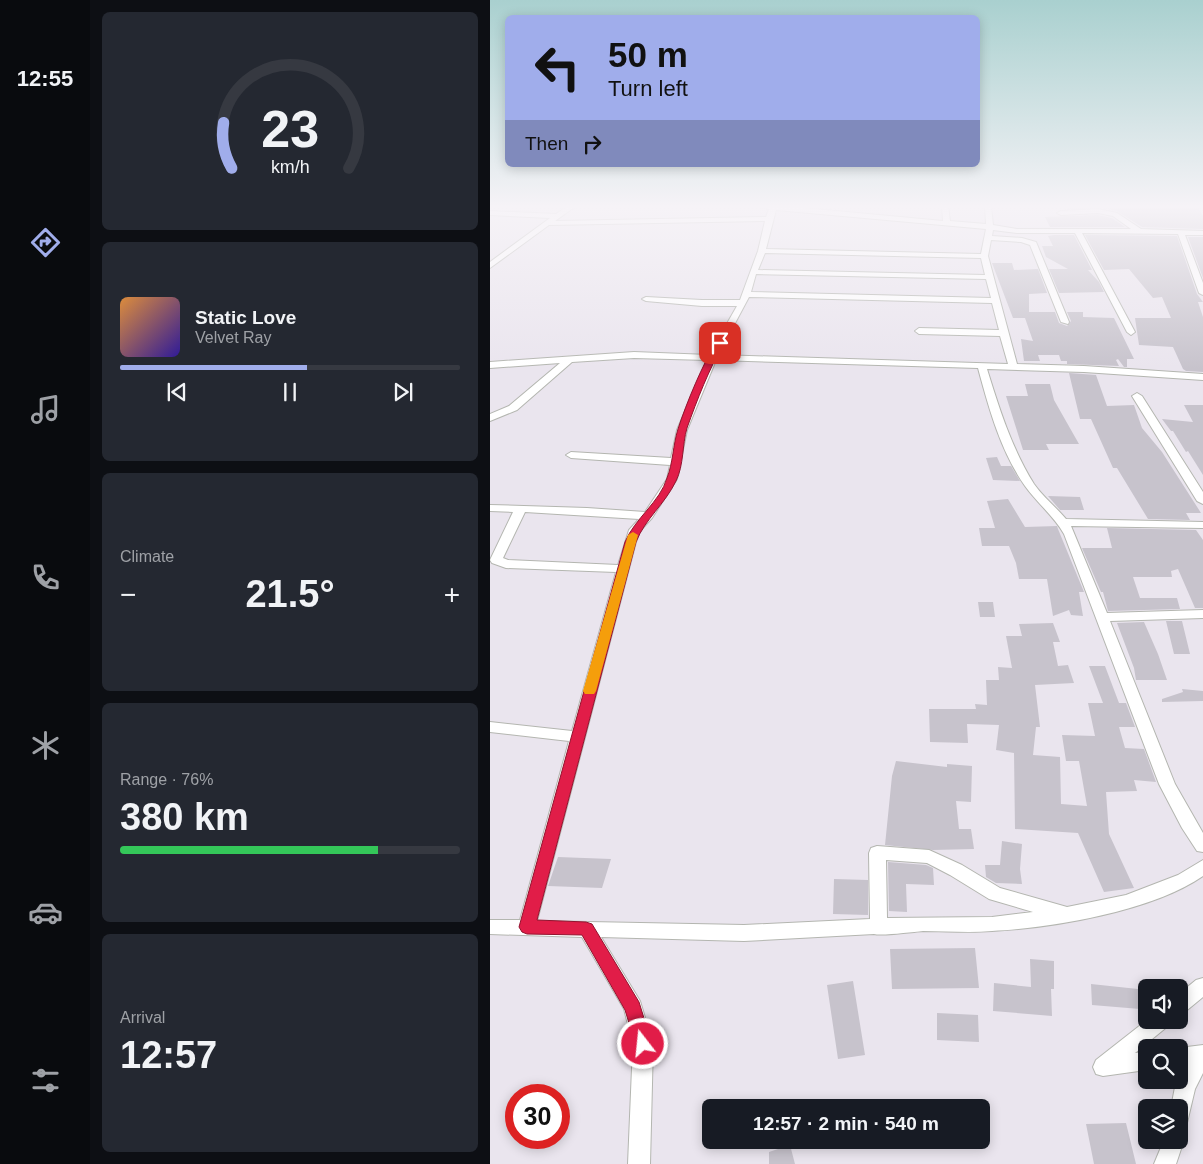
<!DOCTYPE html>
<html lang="en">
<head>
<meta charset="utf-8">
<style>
  :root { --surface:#171b24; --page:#242831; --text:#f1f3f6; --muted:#9ea1a6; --line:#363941; --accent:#a0adeb }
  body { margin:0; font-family:Arial,sans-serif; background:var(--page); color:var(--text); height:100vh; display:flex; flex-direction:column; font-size:19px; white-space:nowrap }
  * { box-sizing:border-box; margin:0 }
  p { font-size:16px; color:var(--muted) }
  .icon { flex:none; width:28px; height:28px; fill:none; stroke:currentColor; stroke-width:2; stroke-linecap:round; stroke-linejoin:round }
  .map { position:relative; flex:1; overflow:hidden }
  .details { display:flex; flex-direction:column; gap:12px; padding:12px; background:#0d0f14; width:400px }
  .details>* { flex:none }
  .hud { position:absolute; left:15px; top:15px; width:475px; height:152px; border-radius:8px; box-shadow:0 2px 12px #0003; background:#a0adeb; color:#111; overflow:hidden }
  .tools { position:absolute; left:648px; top:979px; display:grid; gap:10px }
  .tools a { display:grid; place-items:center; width:50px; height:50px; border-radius:8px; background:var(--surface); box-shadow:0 2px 12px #0003; font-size:25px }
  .speed { position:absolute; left:15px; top:1084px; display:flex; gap:10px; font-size:25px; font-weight:700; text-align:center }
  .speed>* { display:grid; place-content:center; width:65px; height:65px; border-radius:50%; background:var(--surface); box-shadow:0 2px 12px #0003; line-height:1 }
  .speed .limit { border:8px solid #d22; background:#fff; color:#111 }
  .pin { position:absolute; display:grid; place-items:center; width:42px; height:42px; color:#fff; margin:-21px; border-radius:10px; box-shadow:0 2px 8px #0006 }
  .me { position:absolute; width:55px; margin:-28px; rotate:344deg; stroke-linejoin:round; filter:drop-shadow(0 0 4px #0008) }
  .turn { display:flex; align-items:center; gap:18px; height:105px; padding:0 20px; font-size:22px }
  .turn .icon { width:65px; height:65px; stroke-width:2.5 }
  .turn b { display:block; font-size:35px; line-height:42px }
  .then { display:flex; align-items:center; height:48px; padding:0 20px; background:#0003; gap:10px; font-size:19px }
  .big { font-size:38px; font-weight:600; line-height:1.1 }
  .details .card { flex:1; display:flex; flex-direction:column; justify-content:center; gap:8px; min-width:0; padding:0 18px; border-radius:8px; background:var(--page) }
  .details .dial { align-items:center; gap:0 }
  .dial svg { height:130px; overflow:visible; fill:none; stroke:var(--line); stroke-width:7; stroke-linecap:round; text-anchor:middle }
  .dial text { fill:var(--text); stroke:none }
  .song { display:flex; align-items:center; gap:15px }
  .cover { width:60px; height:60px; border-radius:8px; background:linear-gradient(135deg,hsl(30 70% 55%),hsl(250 70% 35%)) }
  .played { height:5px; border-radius:2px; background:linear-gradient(90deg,var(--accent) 55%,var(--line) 55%) }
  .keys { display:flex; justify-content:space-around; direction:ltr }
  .heat { display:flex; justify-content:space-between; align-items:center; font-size:28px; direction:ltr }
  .charge { height:8px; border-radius:4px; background:linear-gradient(90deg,#34c759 76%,var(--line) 0) }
  .trip { position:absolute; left:212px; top:1099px; width:288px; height:50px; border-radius:8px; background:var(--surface); box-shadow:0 2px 12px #0003; font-weight:600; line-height:50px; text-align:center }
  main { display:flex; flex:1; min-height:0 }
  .menu { display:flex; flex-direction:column; width:90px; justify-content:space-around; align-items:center; background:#090b0e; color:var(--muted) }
  .menu .icon { width:35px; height:35px }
  .menu .selected { color:var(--accent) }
  .menu b { font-size:22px; color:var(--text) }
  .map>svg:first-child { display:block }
  .building { fill:#c7c3cc }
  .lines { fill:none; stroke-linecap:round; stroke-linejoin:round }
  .street-casing { stroke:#b4b6b0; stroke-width:2 }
  .street { fill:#fff; fill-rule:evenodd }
  .route { fill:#e11d48; stroke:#92132f }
  .slow { fill:#f59e0b }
</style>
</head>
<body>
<main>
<nav class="menu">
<b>12:55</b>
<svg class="icon selected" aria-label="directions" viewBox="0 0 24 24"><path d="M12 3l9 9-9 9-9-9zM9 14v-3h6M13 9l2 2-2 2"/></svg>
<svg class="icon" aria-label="music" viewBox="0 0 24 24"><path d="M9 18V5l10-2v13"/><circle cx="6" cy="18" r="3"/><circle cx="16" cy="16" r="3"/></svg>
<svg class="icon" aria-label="phone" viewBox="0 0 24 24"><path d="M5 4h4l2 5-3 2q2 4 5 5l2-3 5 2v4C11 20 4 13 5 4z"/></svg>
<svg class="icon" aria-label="climate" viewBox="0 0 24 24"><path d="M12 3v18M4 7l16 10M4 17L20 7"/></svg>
<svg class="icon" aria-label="car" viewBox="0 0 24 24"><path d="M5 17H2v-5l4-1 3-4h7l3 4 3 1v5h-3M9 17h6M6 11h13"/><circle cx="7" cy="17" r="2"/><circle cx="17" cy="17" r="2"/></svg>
<svg class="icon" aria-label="filters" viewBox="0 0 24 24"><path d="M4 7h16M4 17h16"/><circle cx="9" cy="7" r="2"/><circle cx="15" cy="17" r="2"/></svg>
</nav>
<section class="details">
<div class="card dial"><svg viewBox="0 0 100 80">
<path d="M14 69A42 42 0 1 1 86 69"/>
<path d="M14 69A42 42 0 0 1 9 41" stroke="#a0adeb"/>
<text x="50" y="56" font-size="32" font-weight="700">23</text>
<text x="50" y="72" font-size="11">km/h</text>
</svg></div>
<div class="card">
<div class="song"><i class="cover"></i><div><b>Static Love</b><p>Velvet Ray</p></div></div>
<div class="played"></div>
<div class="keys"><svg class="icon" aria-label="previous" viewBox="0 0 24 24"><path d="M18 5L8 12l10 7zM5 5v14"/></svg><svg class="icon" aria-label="pause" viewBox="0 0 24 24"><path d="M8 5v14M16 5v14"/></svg><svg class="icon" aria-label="next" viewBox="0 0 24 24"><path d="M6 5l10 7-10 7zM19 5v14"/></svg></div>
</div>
<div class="card"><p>Climate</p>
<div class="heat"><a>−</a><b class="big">21.5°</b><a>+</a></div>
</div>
<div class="card"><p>Range · 76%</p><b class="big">380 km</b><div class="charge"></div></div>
<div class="card"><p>Arrival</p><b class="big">12:57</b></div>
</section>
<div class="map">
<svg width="713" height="1164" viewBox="0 0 713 1164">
  <rect width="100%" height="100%" fill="#eae5ee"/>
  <!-- building -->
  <path class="building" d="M577,206h130l6,10v13l-61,-2 -25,-16 -19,-4 -28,2z
    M608,215l14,3 13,9h-75l-5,-10z
    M564,235h20l18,35h-4l11,12 5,10 -45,1 -10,-24h19l-22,-12 -4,-11h11l-5,-10z
    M595,235l92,1 20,58 6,8h-5l5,15v55l-17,-1 -3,-2 -10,-22 -34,-2 -4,-27h36l-9,-21 -9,1 -24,-29 -25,1z
    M698,237h15v41z
    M502,263h20l2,7 24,-1 9,24 -18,1v18h26l4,11 8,3 4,-5 -4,-9h16v5l31,1 20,41h-7v8h-3l-6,-8 -2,1 3,6 -52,-2v-3h-6l-2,-6h-21l2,6h-16l-3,-22 12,2 -8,-23h-12z
    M579,373l27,2 11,31 27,-1 8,23 20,24 39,61h-15l4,7 -42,-1 -31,-51h-4l-22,-49h-11z
    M535,384h25l4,16 25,44h-33l3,6h-26l-17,-54h22z
    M694,405h19v70l-15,-24 -2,1 -13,-21h-2l-9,-12 31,3z
    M507,457l4,9h10l9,15 -27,-1 -7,-22z
    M558,496l32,1 4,13h-24z
    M518,499l17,28 32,-1 1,3 26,63h-5l4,24 -12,-1 -2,-5 -16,6 -6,-37h-28l-3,-16 -7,-17h-27l-3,-18h16l-8,-27z
    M617,528l89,2 7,10v68h-8l-17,-39 -7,2 1,6h-39l7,21h37l3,11 -72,2 -5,-19h-2l-19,-44h30z
    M488,602h15l2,15h-15z
    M676,621h16l8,33h-16z
    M654,622l14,32 9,26h-31l-2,-12 -17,-45z
    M563,623l7,19h-7l5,24 10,-1 6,18 -39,2 5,42h-4l-3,28 27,2 1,47 26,2 -8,-45h-13l-4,-26 33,1 -7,-33h15l-14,-37h16l14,37h7l9,24h-16l6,21 19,1 12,33 -22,-2 3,11 -31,1 3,42 25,54 -30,4 -26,-59 -63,-4 -1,-76 -18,-3 3,-25 -32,-1 1,19 -38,-1 -1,-33h47l-1,-5 12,1 -1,-25h13l-1,-13 14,1 -6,-32h16l-3,-12z
    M692,689l21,2v10l-41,1v-3l21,-7z
    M406,761l51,6v-3l25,2 -1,36 -15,-1 3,28h12l3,20 -41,1 -48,-5 7,-69z
    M512,841l20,3 -2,25 2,15 -26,-1 -10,-6 -1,-12h15z
    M68,857l53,2 -9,29 -54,-2z
    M398,862l38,3 7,3 1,17 -28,-1 1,28 -18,-1z
    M344,879l34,1v35l-35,-1z
    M485,948l4,40 -87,1 -2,-40z
    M540,959l24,2v28h-3l1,27 -59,-5 1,-28 37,4z
    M363,981l12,74 -27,4 -11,-74z
    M601,984l47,5 2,20 -48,-4z
    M447,1013l41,2 1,27 -42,-2z
    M636,1123l10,41h-42l-8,-40z
    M300,1145l5,19h-26v-12z"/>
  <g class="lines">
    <defs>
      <path id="street" d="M78,206h8l-21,15 211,-4 3,-8 -12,-3h26l160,15 -1,-15h6l2,15 36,3 -1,-18h6l2,19 24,4h114l-18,-13 -15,-3 -37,2 -4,-2 4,-2 37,-2 19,4 24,16 62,2v4h-18l18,48v12l-4,-2 -21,-59 -96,-1 53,99 -4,3 -4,-3 -52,-99h-58l-24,-3 -1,6 30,2 14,4 33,80 -1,2 -7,-2 -31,-77 -9,-3 -30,-2 -3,16 29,108 67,2 119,8v6l-119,-8 -97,-3c12,39 25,80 47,115 9,13 22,23 32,35l137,3v6l-132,-2 36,87 96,-3v8l-93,3 65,163 28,49v19l-6,-1 -15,-23 -23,-44 -95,-250c-10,-18 -27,-31 -39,-48 -24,-34 -36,-77 -47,-118l-262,-8 -29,70 -10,49 -25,39 -12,13 -4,11 -99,379 207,4 126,-6 -1,-66 2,-5 6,-2 52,4 33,15 38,23 67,19 59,-12 52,-20 25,-15v16c-50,35 -151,52 -211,55 -23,2 -46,0 -69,0 -11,1 -41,5 -49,3l-130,7 -143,-4 39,64 13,43 -3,120h-22l5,-120 -9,-35 -42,-72 -92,-3v-14h30l49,-179 -79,-9v-10l82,9 44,-159 -110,-4 -14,-5 -2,-3 23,-48 -23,-1v-6l97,3 58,4 22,-33 3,-14 -99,-7 -5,-3 5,-3 100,6 6,-28 30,-70 -73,-2 -62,4 -55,48 -27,11v-7l19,-8 51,-43 -70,5v-6l144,-10 75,3 28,-49h-35l-56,-5 -4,-2 4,-2 56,3h38l18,-49 7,-30 -216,4 -59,43v-6l60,-44 -60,-3v-4l66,3zM286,210l210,19 -5,25 -215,-5zM275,253l216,5 4,17 -227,-5zM266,274l230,5 5,19 -240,-6zM259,297l243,6 7,27 -80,-2 -4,3 4,3 81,2 8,28 -290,-9zM35,512l114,7 -10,11 -11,35 -110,-5 -5,-2zM396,860l41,3 23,12 39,24 44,13 -41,5 -105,1z
        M647,393l5,3 61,96v12l-6,-3 -65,-105z
        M713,978v19l-17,14 -7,2v-19l17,-14z
        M657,1020h23l-2,6 -33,27 11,-1v18l-43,6 -7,-2 -3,-7 3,-7z
        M713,1045v28l-8,16 -9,38 -7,3v-22h-8l4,-21 11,-22 -7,1v-18z
        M689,1132l2,1 3,7 -8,24h-22l10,-24h15z"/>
    </defs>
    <!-- street casing -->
    <use href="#street" class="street-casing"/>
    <!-- street -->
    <use href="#street" class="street"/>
  </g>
  <!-- sky -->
  <linearGradient id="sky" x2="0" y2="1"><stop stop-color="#a9d0cf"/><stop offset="0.56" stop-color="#f6f3f7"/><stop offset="1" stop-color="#f6f3f7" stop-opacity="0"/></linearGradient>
  <rect width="713" height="369" fill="url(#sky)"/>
  <!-- route -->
  <path class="route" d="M227,341l7,2c-15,26 -27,57 -37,85 -5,17 -3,37 -11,53 -11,23 -31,38 -40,61l-99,378 49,2 6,2 47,78 13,42 -3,5 -6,3 -6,-3 -12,-39 -43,-75 -55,-1 -5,-2 -3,-5 106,-385c10,-24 35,-40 42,-64 6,-15 6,-33 11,-49 8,-25 25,-66 39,-88z"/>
  <!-- slow -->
  <path class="slow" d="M143,532l5,3 -42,156 -2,3h-9l-2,-3 45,-156z"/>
</svg>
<div class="tools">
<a><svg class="icon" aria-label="sound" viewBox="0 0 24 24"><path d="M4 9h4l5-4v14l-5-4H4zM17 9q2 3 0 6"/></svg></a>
<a><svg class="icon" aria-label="search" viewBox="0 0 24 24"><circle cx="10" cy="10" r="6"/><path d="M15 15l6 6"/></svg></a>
<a><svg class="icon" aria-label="layers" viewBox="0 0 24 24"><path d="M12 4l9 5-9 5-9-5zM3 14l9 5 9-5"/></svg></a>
</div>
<div class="speed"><div class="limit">30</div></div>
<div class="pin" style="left:230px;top:343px;background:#d93025"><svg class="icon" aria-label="arrive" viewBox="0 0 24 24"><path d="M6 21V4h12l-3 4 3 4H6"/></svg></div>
<svg class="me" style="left:153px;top:1044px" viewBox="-20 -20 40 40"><circle r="17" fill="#e11d48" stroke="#fff" stroke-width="3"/><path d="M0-11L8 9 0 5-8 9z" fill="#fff"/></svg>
<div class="trip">12:57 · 2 min · 540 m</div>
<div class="hud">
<div class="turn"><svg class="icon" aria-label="left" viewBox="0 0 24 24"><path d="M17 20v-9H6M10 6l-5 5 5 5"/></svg><div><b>50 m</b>Turn left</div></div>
<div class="then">Then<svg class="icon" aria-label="right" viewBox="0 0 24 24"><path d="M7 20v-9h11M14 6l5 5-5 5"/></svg></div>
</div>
</div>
</main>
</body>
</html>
